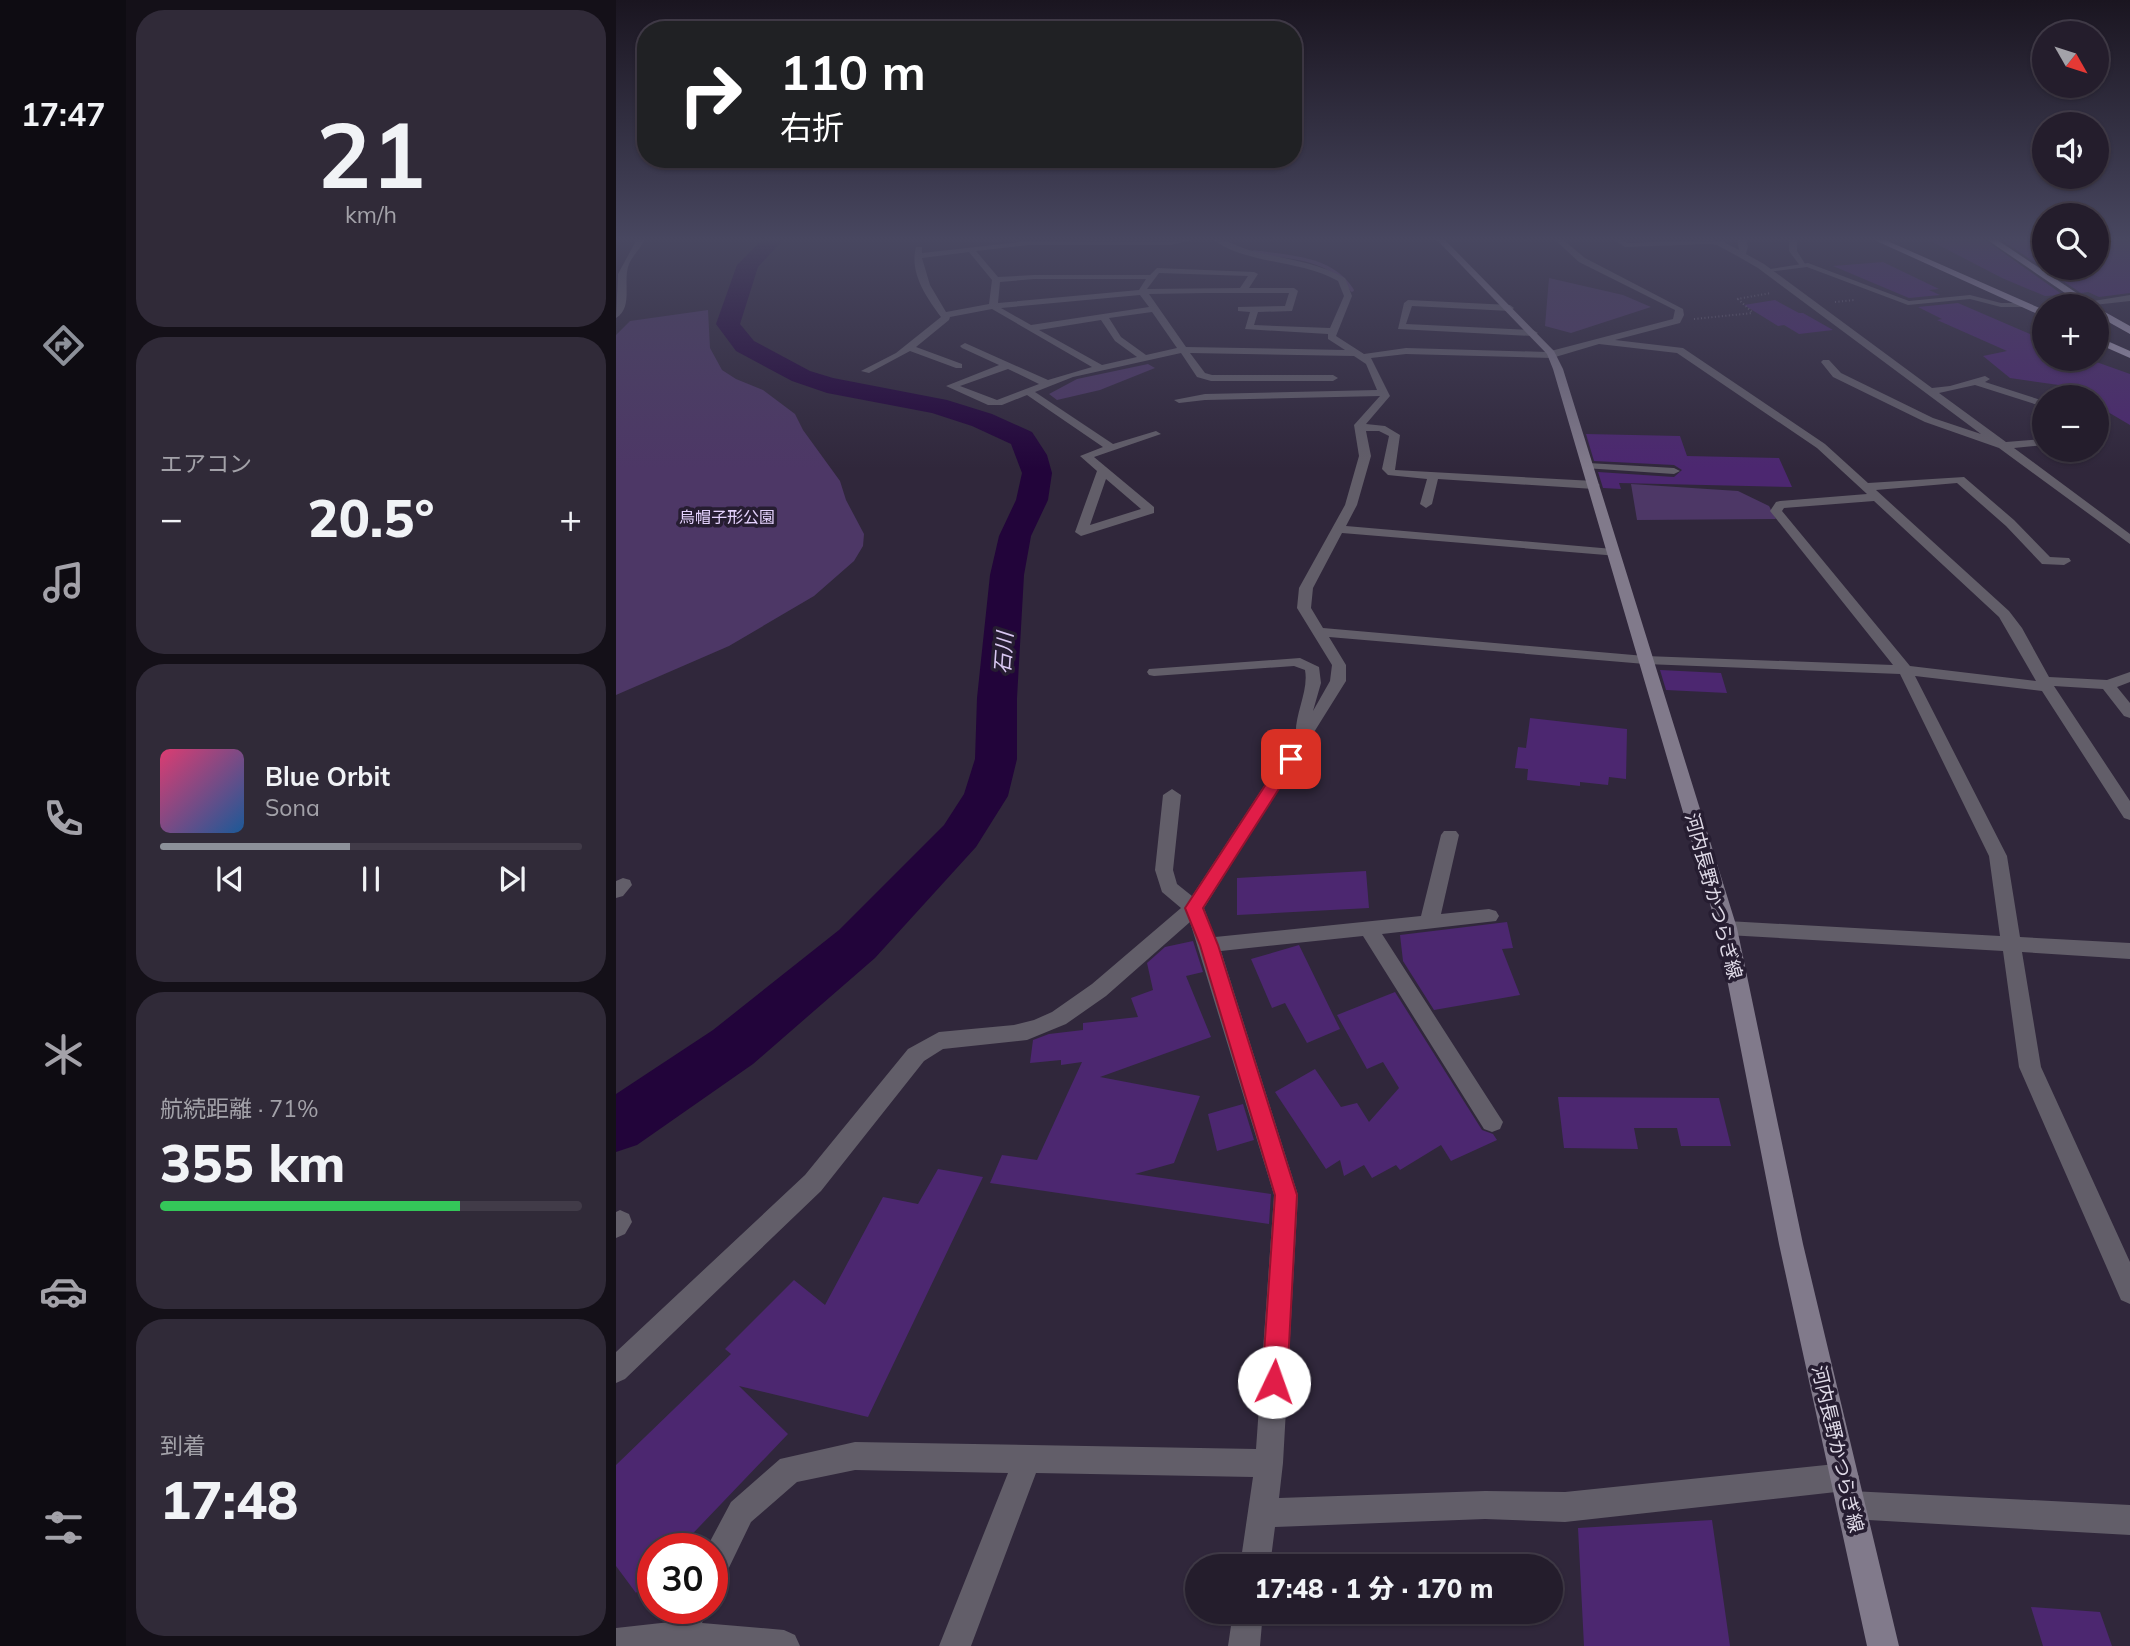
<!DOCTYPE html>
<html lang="ja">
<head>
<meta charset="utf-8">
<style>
  :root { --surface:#241d2c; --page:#302a38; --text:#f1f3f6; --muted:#a3a2a9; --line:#413b48; --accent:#8c9099 }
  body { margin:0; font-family:Mulish,"Noto Sans JP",sans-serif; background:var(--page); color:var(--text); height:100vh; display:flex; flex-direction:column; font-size:26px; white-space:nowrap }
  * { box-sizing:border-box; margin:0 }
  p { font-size:23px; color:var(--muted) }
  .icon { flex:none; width:38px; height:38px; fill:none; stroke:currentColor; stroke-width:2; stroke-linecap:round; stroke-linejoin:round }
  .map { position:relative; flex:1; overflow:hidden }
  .panel { display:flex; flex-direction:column; gap:10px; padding:10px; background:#141018; width:490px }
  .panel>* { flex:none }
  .guide { position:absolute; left:21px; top:21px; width:665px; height:147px; border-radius:28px; box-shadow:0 2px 5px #0004,0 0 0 2px var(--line); background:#202124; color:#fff; overflow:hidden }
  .needle { width:46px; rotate:129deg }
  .controls { position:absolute; left:1416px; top:21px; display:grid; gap:14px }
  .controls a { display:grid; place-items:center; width:77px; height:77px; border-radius:50%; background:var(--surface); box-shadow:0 2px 5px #0004,0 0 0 2px var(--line); font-size:35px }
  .speed { position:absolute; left:21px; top:1533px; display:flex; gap:14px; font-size:35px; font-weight:700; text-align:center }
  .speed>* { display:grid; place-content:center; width:91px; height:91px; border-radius:50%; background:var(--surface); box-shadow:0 2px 5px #0004,0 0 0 2px var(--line); line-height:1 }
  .speed .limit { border:10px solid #d22; background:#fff; color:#111 }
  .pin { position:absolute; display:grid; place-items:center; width:60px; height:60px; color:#fff; margin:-30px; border-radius:14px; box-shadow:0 4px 10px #0006 }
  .me { position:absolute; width:77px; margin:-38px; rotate:3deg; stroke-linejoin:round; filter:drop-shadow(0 0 5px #0008) }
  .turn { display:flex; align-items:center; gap:24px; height:147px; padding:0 28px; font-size:32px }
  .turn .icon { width:91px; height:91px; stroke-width:2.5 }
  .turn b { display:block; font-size:49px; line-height:60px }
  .big { font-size:52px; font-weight:800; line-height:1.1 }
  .panel .card { flex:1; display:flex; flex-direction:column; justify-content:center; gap:10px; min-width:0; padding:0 24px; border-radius:28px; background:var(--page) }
  .panel .dial { align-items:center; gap:0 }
  .dial b { font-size:91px; line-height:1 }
  .song { display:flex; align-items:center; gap:21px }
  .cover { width:84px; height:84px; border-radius:10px; background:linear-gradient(135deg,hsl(340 70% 55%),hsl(210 70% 35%)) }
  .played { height:7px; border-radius:4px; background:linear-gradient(90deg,var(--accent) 45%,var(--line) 45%) }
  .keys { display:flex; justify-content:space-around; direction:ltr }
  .heat { display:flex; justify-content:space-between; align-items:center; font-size:38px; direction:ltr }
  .charge { height:10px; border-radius:5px; background:linear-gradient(90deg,#34c759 71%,var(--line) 0) }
  .trip { position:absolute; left:569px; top:1554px; width:378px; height:70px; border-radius:35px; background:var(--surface); box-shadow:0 2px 5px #0004,0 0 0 2px var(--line); font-weight:800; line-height:70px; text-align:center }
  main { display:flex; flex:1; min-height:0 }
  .menu { display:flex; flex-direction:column; width:126px; justify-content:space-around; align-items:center; background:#0e0c12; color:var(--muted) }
  .menu .icon { width:49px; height:49px }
  .menu .on { color:var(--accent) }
  .menu b { font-size:32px; color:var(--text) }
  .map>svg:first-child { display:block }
  .green { fill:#4d3766 }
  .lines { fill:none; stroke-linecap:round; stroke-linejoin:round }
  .stream { stroke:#5b446e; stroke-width:3.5 }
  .river { fill:#22043a; fill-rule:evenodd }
  .building { fill:#4c2770 }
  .path { stroke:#6b6375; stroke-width:2; stroke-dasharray:1 2.5; stroke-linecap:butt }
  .lane { fill:#625e69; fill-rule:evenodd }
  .street { fill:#625e69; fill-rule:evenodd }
  .secondary { fill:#817a8b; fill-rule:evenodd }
  .highway { fill:#ada3bc; fill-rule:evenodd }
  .route { fill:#e11d48; stroke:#92132f; stroke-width:2 }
  .labels { text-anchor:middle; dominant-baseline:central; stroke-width:7; stroke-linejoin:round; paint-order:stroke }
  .far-park-label { font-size:16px; fill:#e5d3fe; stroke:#261d31 }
  .street-label { font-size:19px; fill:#e0dbe8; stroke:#261d31 }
  .water-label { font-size:21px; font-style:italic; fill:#d9c7f1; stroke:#261d31 }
</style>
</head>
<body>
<main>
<nav class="menu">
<b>17:47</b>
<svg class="icon on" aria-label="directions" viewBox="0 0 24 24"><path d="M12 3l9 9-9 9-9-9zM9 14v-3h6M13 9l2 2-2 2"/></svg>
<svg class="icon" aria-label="music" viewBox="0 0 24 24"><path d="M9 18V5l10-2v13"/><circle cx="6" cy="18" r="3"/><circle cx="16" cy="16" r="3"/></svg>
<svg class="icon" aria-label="phone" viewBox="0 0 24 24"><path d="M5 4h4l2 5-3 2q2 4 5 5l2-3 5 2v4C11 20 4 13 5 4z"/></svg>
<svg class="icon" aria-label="climate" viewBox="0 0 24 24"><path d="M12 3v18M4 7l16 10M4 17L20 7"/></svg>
<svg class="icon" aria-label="car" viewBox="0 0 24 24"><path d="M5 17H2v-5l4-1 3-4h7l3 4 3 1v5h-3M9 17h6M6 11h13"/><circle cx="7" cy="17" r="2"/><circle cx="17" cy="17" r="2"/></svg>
<svg class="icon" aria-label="filters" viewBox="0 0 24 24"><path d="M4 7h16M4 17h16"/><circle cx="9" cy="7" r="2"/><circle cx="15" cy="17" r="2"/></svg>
</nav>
<section class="panel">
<div class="card dial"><b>21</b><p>km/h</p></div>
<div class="card"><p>エアコン</p>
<div class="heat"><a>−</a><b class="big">20.5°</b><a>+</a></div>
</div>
<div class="card">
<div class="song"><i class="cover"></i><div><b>Blue Orbit</b><p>Sona</p></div></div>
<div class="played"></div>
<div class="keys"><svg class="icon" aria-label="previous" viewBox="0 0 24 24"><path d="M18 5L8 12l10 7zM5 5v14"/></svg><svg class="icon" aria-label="pause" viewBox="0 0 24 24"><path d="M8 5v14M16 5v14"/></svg><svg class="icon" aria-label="next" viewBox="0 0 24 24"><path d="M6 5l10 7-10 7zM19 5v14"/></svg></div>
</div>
<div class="card"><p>航続距離 · 71%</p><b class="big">355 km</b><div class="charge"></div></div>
<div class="card"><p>到着</p><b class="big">17:48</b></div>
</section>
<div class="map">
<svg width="1514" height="1646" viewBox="0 0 1514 1646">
  <rect width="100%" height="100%" fill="#30273b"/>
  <!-- green -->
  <path class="green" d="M933,278l74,17 28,12 -80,26 -26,-7z
    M92,310l2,38 12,22 14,9 27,11 32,24 8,16 37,51 6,19 18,34 -1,12 -9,15 -40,35 -85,50 -113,49v-360l14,-14z
    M532,364l7,4 -55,22 -43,10 -8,-6 28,-15z
    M1015,484l107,7 31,15 7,13 -139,1z"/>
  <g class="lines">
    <!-- stream -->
    <path class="stream" d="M638,252c35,5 77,5 98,38"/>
    <!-- river -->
    <path class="river" d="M147,239h21l-26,28 -18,57 14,17 56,30 23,7 114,22 45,14 40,18 4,6 11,17 5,18 -4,27 -17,36 -7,39 -7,123v61l-9,37 -32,51 -101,111 -122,106 -116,81 -21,7v-58l97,-64 126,-100 105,-105 20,-31 11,-35 2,-61 13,-123 9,-39 17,-36 6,-27 -11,-29 -39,-18 -40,-13 -105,-20 -35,-12 -56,-30 -20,-27 21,-59z"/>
  </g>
  <!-- building -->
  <path class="building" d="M1311,239h57l79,56 -18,1 -43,-18z
    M1384,239h44v29h52v-29h34v54l-31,4 -11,-5 -7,1z
    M1267,262l56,27 -10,1 11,5 -31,3 -76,-32z
    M1159,300l24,13h4l30,17 -34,4 -15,-9 -6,1 -34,-21z
    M1342,303l86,37v19h44l42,15v51l-34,-20v-8h-12l-18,-11 -56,-8 -27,-22 24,-5 -70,-31 5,-1 -24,-12z
    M970,434l94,2 7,20 92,2 13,29 -173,-4 2,6 -18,-1 -5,-16 76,5 8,-7 -8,-5 -80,-4z
    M1044,670l61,3 6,20 -61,-3z
    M914,718l97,11 -1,50 -17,-2 -1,8 -28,-3v4l-53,-6 1,-11 -13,-1 3,-21 8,1z
    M750,871l3,37 -132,7v-37z
    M891,922l6,26 -11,1 18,46 -86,15 -31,-49 -3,-26z
    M577,941l10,31 -17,4 25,61 -111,40 100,19 -26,67 -39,11 136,20 -2,30 -279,-41 12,-28 35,5 45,-98 -21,3v-5l-31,3 3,-23 16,-6 34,-4v-7l55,-6 -7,-19 22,-8 -6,-27 18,-16z
    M683,945l41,84 -33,14 -22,-40 -13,5 -21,-49z
    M779,992l87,138 11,4 4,6 -46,21 -10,-16 -41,25 -4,-5 -24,13 -8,-13 -20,11 -4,-16 -14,9 -51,-77 40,-23 26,38 16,-4 12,19 30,-34 -16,-26 -16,7 -30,-54z
    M942,1097l161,1 12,48h-50l-4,-18h-43l4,21 -74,-1z
    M627,1104l11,36 -37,11 -9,-37z
    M322,1169l45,8 -115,240 -129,-31 49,48 -110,115h-25v26l-17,18 -20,-27v-101l115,-111 -6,-5 69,-69 31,25 58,-108 35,7z
    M1096,1520l18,126h-146l-6,-118z
    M1415,1607l69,5 12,34h-69z"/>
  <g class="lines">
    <!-- path -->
    <path class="path" d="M1121,299l34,-6
      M1122,299l14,13
      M1219,302l19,-2
      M1078,319l59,-6"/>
    <!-- lane -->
    <path class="lane" d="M1192,263l101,38 61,-6 31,8h24l3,2 -3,2h-24l-31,-8 -62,6 -101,-38 -40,5 -3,-2z"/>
    <!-- street -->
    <path class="street" d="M21,239h8c-4,9 -12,16 -16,25 -7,17 5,43 -13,54l2,-44z
      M566,239h14l-25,6h-143l-52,6 22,26 36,-2h116l7,-7 97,4 4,2 -9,14h45l4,3 -6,20 -34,1 -4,13 76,3 14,-32 -6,-15c-39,-22 -91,-16 -126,-42 13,-1 24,7 37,11 33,9 65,11 96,28l7,18 -16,40 28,18 42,-6 141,4 126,-33 2,-9 -96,-48 -25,-23h8l23,19 98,51 1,6 -4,8 -65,17 68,8 142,96 43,39 96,-6 50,43 36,37 19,1 2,3 -7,4 -22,-1 -36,-38 -49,-43 -81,7 133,121 13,17 27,49 58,3 23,-8v10l-13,5 13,16v15l-6,-2 -21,-27 -49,-3 76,115v19l-6,-2 -82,-127 -127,-15 92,180 13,81 110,6v16l-108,-7 19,115 89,195v42l-9,-4 -102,-233 -16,-116 -276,-16 -7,-2 -3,-5 3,-5 7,-2 273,15 -11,-80 -89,-182 -255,-10 -316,-27 17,28v16l-142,227 11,29 206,-21 20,-81 3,-4h12l3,4 -18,79 48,-5 7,2 3,5 -3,5 -114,13 121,188 -3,7 -8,3 -8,-3 -121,-193 -142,15 77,244 -15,268 -4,35 206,-7 80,1 280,-29 10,4 4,10 -4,10 -10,4 -280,31 -80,-3 -210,8 -5,39h-30l13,-89 -217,-4 -65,173h-32l69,-173 -153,-3 -58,12 -46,40 -28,58 -11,4v-35h-6l25,-47 49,-43 75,-17 401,7 18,-254 -84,-273 -84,74 -40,28 -39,16 -84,9 -19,12 -103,130 -196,188 -9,4v-31l189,-177 103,-126 31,-17 75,-7 20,-5 18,-8 40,-28 89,-76 -19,-16 -7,-22 8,-75 9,-6 9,6 -8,75 4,14 15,12 104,-159c-2,-23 13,-45 9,-67l-11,-4 -140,10 -5,-1 -2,-3 2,-3 151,-11 19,9 2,16 -8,28 17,-30 2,-16 -35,-57 2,-20 46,-83 14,-49 -5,-31 26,-29 -175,4 -26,3 -5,-3 31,-6 172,-4 -11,-26 -12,-8 -164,-3 15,20 7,2h121l5,3 -5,3h-122l-14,-4 -16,-24 -108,24 -38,15 78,52 43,-13 5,3 -67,23 60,50v6l-73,23 -6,-4 22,-61 -17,-15 23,-9 -76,-52 -25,10h-14l-42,-19 53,-21 -37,-17 -2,-2 5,-3 83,37 44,-13 -100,-58 -42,8 -1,3 -33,27 46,17v4h-6l-46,-17 -41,22 -8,-2 35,-18 45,-36c-14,-19 -32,-44 -25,-70h6v6l106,-12zM353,252l23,28 -3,24 -43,8 -16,-27 -8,-27zM543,273l89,3 -8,12 -93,1zM418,279h112l-7,11 -141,13 2,-21zM590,293h83l-4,13 -47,1v4l12,1 -5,17 83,5v5l17,11 -159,-3 -37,-53zM524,295l9,12 -118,18 -30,-17zM536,312l25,36 -31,7 -25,-18 -12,-19zM485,320l14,21 22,16 -35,8 -63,-35zM983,344l78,9 140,95 50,46 -87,7 -4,1 -6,9 123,154 -248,-9 -322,-28 -12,-20 2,-20 29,-55 276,23v-6l-5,-1 -267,-23 11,-21 14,-49 -5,-25h13l10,5 -7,33 6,6 39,4 -7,25 6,4 6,-4 6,-25 156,10 6,-4 -6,-4 -199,-11 5,-35 -15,-9 -19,-2 24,-28 -19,-38 35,-4 146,4zM392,369l31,15 -42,16 -37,-14zM490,479l35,30 -51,16zM1258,501l125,116 37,64 -126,-15 -128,-155 2,-3z
      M997,239h8l6,4 82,-3 13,1 17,9 -2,-11h8l3,7 -2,8 18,10 168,124 18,-2 35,-10 5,3 -5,3 59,19v6l-69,-22 -36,8 67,49 38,-3v6l-30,3 116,86v10l-131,-96 -74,-26 -92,-45 -12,-15 2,-2h6l12,13 92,45 48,16 -223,-166 -19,-11 -22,-12 -8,-1 -84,3z
      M1173,239h8v12l10,16h-6l-12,-16z
      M1514,295v6l-45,5 -4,-3z
      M792,300l102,5 4,3 -4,3 -98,-5 -6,18 127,6 5,3 -5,3 -135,-7 6,-26z
      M1480,427l9,6 -9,7z
      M972,463l86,5 6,3 -6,3 -90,-6 -2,-2z
      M7,878l7,2 2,5 -9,11 -7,2v-17z
      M4,1210l9,4 3,8 -7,12 -9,4v-26z
      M1235,1491l279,14v30l-279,-16 -10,-4 -4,-10 4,-10z
      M60,1608h32l-6,15 82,7 11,5 5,11h-184v-18l54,-6z
      M617,1612h30l-3,34h-32z"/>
    <!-- secondary -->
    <path class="secondary" d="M820,239h8l110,112 9,18 174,559 66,316 96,402h-32l-88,-402 -62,-316 -164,-559 -6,-15z"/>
    <!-- highway -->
    <path class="highway" d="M1256,239h11l161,71v7z
      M1370,239h10l100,67h-12z
      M1480,307l34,19v8l-34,-19z
      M1480,336l34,15v7l-34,-15z"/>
  </g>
  <!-- sky -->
  <linearGradient id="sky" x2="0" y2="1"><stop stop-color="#1a1520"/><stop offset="0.51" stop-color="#484760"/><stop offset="1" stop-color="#484760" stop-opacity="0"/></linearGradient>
  <rect width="1514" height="469" fill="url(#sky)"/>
  <!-- route -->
  <path class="route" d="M675,754l7,5 -95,149 15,37 79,250 -10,187 -4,9 -9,4 -8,-4 -4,-9 13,-187 -75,-250 -15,-37 100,-153z"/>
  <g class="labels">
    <!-- far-park labels -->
    <g class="far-park-label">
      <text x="111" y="517">烏帽子形公園</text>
    </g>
    <!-- street labels -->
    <g class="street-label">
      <text transform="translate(1098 896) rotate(75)">河内長野かつらぎ線</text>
      <text transform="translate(1222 1449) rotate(77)">河内長野かつらぎ線</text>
    </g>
    <!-- water labels -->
    <g class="water-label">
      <text transform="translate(387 653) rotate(-86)">石川</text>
    </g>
  </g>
</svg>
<div class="controls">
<a><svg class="needle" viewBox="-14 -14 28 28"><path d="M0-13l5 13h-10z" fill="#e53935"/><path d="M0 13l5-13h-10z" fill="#a3a2a9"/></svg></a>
<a><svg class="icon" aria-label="sound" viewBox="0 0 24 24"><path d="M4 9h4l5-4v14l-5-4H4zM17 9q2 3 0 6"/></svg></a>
<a><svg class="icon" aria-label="search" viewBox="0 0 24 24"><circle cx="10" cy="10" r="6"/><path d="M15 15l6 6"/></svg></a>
<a>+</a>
<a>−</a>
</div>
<div class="speed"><div class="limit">30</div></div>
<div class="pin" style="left:675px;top:759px;background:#d93025"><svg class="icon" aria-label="arrive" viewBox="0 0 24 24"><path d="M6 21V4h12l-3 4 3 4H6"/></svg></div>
<svg class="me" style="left:658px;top:1382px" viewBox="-20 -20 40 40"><circle r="19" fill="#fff"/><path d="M0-13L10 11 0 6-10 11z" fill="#e11d48"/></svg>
<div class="trip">17:48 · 1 分 · 170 m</div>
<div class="guide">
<div class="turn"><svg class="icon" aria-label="right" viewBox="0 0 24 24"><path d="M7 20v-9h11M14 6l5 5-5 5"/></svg><div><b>110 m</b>右折</div></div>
</div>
</div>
</main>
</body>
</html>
